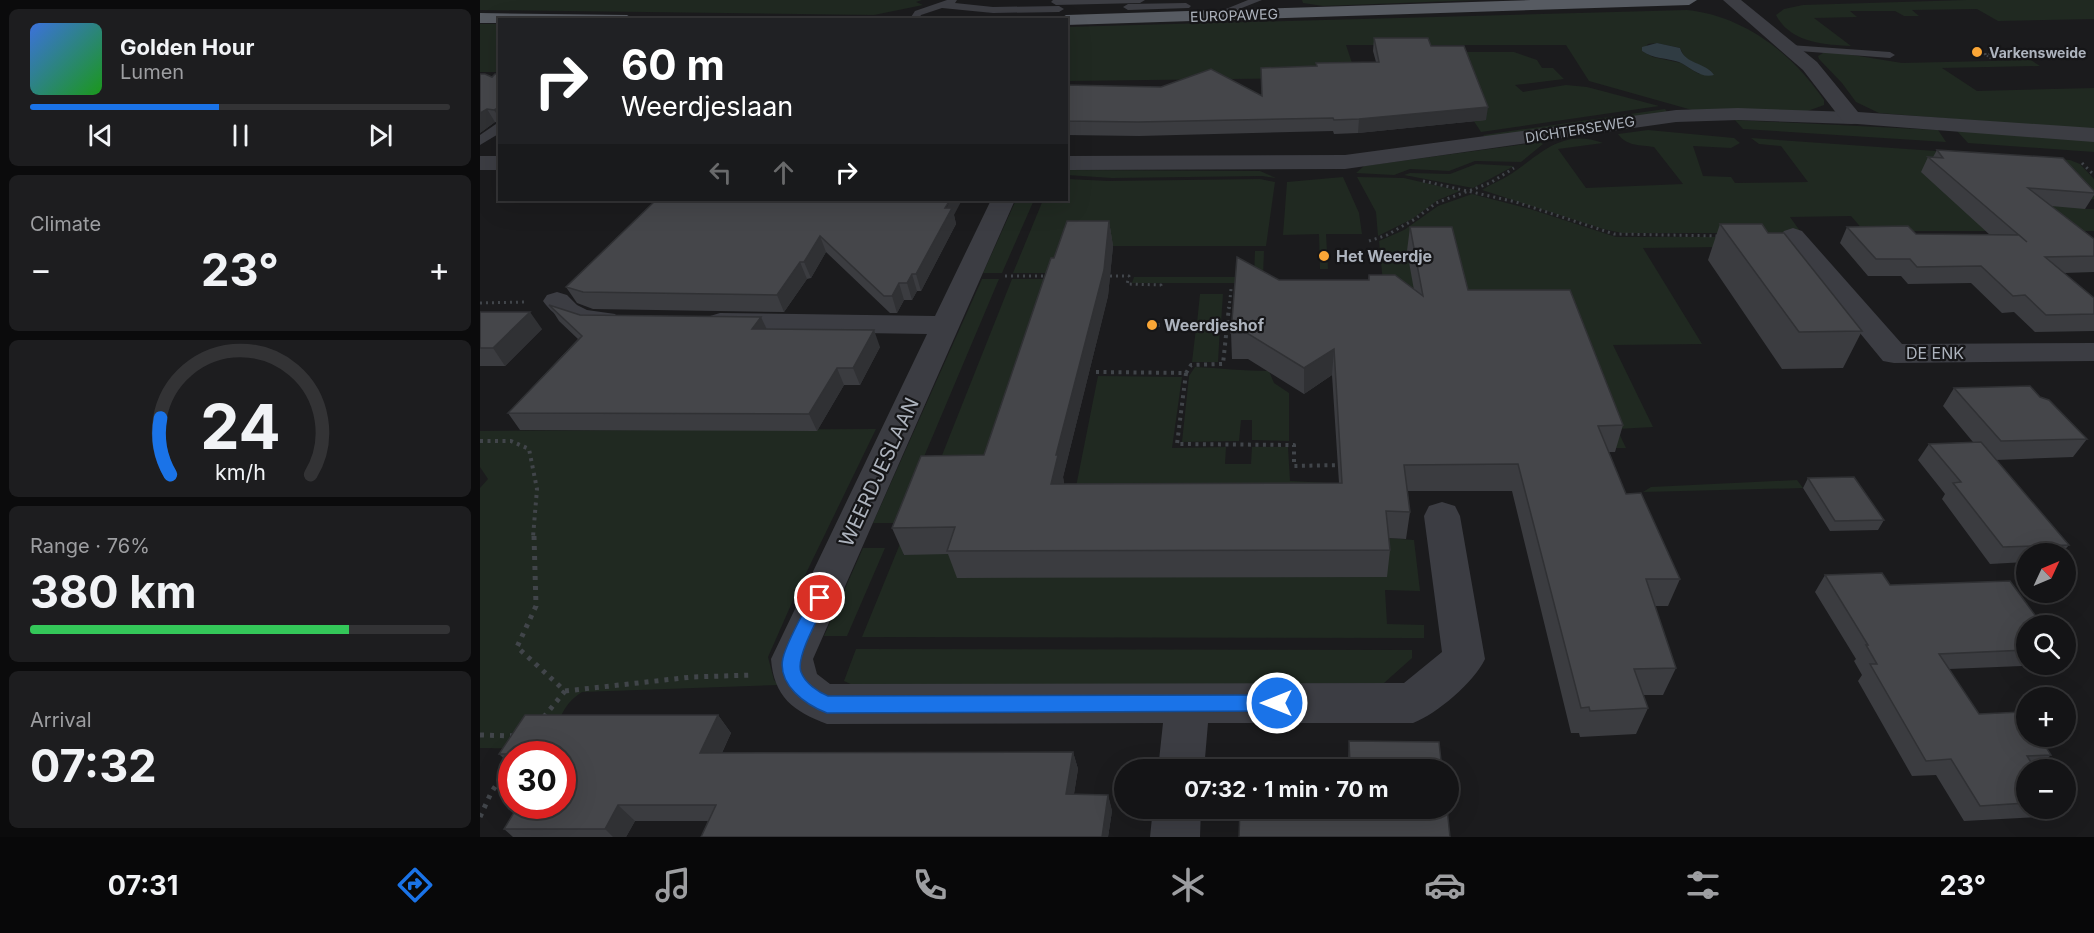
<!DOCTYPE html>
<html lang="en">
<head>
<meta charset="utf-8">
<style>
  :root { --surface:#141416; --page:#1d1d1f; --text:#f1f3f6; --muted:#9d9ea1; --line:#333335; --accent:#1a73e8 }
  body { margin:0; font-family:Inter,sans-serif; background:var(--page); color:var(--text); height:100vh; display:flex; flex-direction:column; font-size:22px; white-space:nowrap }
  * { box-sizing:border-box; margin:0 }
  p { font-size:20px; color:var(--muted) }
  .icon { flex:none; width:33px; height:33px; fill:none; stroke:currentColor; stroke-width:2; stroke-linecap:round; stroke-linejoin:round }
  .map { position:relative; flex:1; overflow:hidden }
  .drawer { display:flex; flex-direction:column; gap:9px; padding:9px; background:#0b0b0c; width:480px }
  .drawer>* { flex:none }
  .guide { position:absolute; left:18px; top:18px; width:570px; height:183px; border-radius:0px; box-shadow:0 6px 24px #0002,0 0 0 2px var(--line); background:#202124; color:#fff; overflow:hidden }
  .needle { width:39px; rotate:46deg }
  .fabs { position:absolute; left:1536px; top:543px; display:grid; gap:12px }
  .fabs a { display:grid; place-items:center; width:60px; height:60px; border-radius:50%; background:var(--surface); box-shadow:0 6px 24px #0002,0 0 0 2px var(--line); font-size:30px }
  .speed { position:absolute; left:18px; top:741px; display:flex; gap:12px; font-size:30px; font-weight:700; text-align:center }
  .speed>* { display:grid; place-content:center; width:78px; height:78px; border-radius:50%; background:var(--surface); box-shadow:0 6px 24px #0002,0 0 0 2px var(--line); line-height:1 }
  .speed .limit { border:9px solid #d22; background:#fff; color:#111 }
  .pin { position:absolute; display:grid; place-items:center; width:51px; height:51px; color:#fff; margin:-26px; border:3px solid #fff; border-radius:50%; box-shadow:0 2px 6px #0007 }
  .me { position:absolute; width:66px; margin:-33px; rotate:270deg; stroke-linejoin:round; filter:drop-shadow(0 0 4px #0008) }
  .turn { display:flex; align-items:center; gap:21px; height:126px; padding:0 24px; font-size:27px }
  .turn .icon { width:78px; height:78px; stroke-width:2.5 }
  .turn b { display:block; font-size:42px; line-height:51px }
  .lanes { display:flex; align-items:center; height:57px; padding:0 24px; background:#0003; justify-content:center; gap:30px; direction:ltr }
  .lanes .off { opacity:.35 }
  .big { font-size:45px; font-weight:700; line-height:1.1 }
  .drawer .tile { flex:1; display:flex; flex-direction:column; justify-content:center; gap:9px; min-width:0; padding:0 21px; border-radius:9px; background:var(--page) }
  .drawer .dial { align-items:center; gap:0 }
  .dial svg { height:156px; overflow:visible; fill:none; stroke:var(--line); stroke-width:7; stroke-linecap:round; text-anchor:middle }
  .dial text { fill:var(--text); stroke:none }
  .song { display:flex; align-items:center; gap:18px }
  .cover { width:72px; height:72px; border-radius:9px; background:linear-gradient(135deg,hsl(220 70% 55%),hsl(120 70% 35%)) }
  .played { height:6px; border-radius:3px; background:linear-gradient(90deg,var(--accent) 45%,var(--line) 45%) }
  .keys { display:flex; justify-content:space-around; direction:ltr }
  .heat { display:flex; justify-content:space-between; align-items:center; font-size:33px; direction:ltr }
  .charge { height:9px; border-radius:4px; background:linear-gradient(90deg,#34c759 76%,var(--line) 0) }
  .trip { position:absolute; left:634px; top:759px; width:345px; height:60px; border-radius:30px; background:var(--surface); box-shadow:0 6px 24px #0002,0 0 0 2px var(--line); font-weight:700; line-height:60px; text-align:center }
  .menu { display:flex; height:96px; justify-content:space-around; align-items:center; background:#080809; color:var(--muted) }
  .menu .icon { width:42px; height:42px }
  .menu .selected { color:var(--accent) }
  .menu b { font-size:27px; color:var(--text) }
  main { display:flex; flex:1; min-height:0 }
  .map>svg:first-child { display:block }
  .green { fill:#202921; fill-rule:evenodd }
  .water { fill:#303c43 }
  .lines { fill:none; stroke-linecap:round; stroke-linejoin:round }
  .path-far3 { stroke:#41454a; stroke-width:2; stroke-dasharray:1.5 2; stroke-linecap:butt }
  .path-far2 { stroke:#41454a; stroke-width:3; stroke-dasharray:2 4; stroke-linecap:butt }
  .path-far1 { stroke:#41454a; stroke-width:4; stroke-dasharray:3 4.5; stroke-linecap:butt }
  .path { stroke:#41454a; stroke-width:5; stroke-dasharray:4 6; stroke-linecap:butt }
  .service { fill:#3c3d43; fill-rule:evenodd }
  .minor { fill:#3c3d43; fill-rule:evenodd }
  .tertiary { fill:#3c3d43; fill-rule:evenodd }
  .primary { fill:#575b62; fill-rule:evenodd }
  .wall { fill:#3b3c40 }
  .shaded-wall { fill:#303134 }
  .building { fill:#45464a; stroke:#303134; stroke-width:1.5 }
  .route { fill:#1a73e8; stroke:#114b97; stroke-width:1.5 }
  .poi-dot { fill:#faa636; stroke:#161618; stroke-width:2 }
  .labels { text-anchor:middle; dominant-baseline:central; stroke-width:4.5; stroke-linejoin:round; paint-order:stroke }
  .far-street-label { font-size:14px; fill:#adb3bd; stroke:#161618 }
  .far-poi-label { font-size:14px; font-weight:bold; fill:#adb3bd; stroke:#161618; text-anchor:start }
  .poi-label { font-size:16px; font-weight:bold; fill:#adb3bd; stroke:#161618; text-anchor:start }
  .street-label { font-size:16px; fill:#adb3bd; stroke:#161618 }
  .near-street-label { font-size:20px; fill:#adb3bd; stroke:#161618 }
</style>
</head>
<body>
<main>
<section class="drawer">
<div class="tile">
<div class="song"><i class="cover"></i><div><b>Golden Hour</b><p>Lumen</p></div></div>
<div class="played"></div>
<div class="keys"><svg class="icon" aria-label="previous" viewBox="0 0 24 24"><path d="M18 5L8 12l10 7zM5 5v14"/></svg><svg class="icon" aria-label="pause" viewBox="0 0 24 24"><path d="M8 5v14M16 5v14"/></svg><svg class="icon" aria-label="next" viewBox="0 0 24 24"><path d="M6 5l10 7-10 7zM19 5v14"/></svg></div>
</div>
<div class="tile"><p>Climate</p>
<div class="heat"><a>−</a><b class="big">23°</b><a>+</a></div>
</div>
<div class="tile dial"><svg viewBox="0 0 100 80">
<path d="M14 69A42 42 0 1 1 86 69"/>
<path d="M14 69A42 42 0 0 1 9 40" stroke="#1a73e8"/>
<text x="50" y="56" font-size="32" font-weight="700">24</text>
<text x="50" y="72" font-size="11">km/h</text>
</svg></div>
<div class="tile"><p>Range · 76%</p><b class="big">380 km</b><div class="charge"></div></div>
<div class="tile"><p>Arrival</p><b class="big">07:32</b></div>
</section>
<div class="map">
<svg width="1614" height="837" viewBox="0 0 1614 837">
  <rect width="100%" height="100%" fill="#1b1b1d"/>
  <!-- green -->
  <path class="green" d="M0,0h442l-6,2 7,3 -49,10 -394,-5z
    M822,0h177l-156,6 -20,-3z
    M1486,0h128v19l-96,2 -21,-12 -65,1 7,6h-15l-9,-5h-45l7,6 -43,1 37,28c-26,-1 -61,-3 -75,-31l8,-6 19,-4z
    M1207,10c57,6 105,43 137,90v5l-19,7 -113,-2 -103,-29 -23,-36h-220l6,18h60l16,-11h86l23,8 5,8h11l11,11 -49,6 8,7 43,-7 21,2 72,19 -178,26 -17,-26 -148,-28 -249,3 -1,-54zM1177,43l23,5 5,10 26,13 -12,3 -18,-11 -28,-6 -11,-6 6,-7z
    M0,24h19v48h-19z
    M1343,53h17l62,10 129,-3 9,6 -98,2 35,23 117,-3v42l-215,-17 -23,-11 -14,-19 -23,-24 -1,-3z
    M1185,109l2,3 -181,26 -3,-3z
    M1255,120l203,10 8,12 -203,-13z
    M1168,130l86,8 6,5 -9,5 -38,-2 10,30 28,1 4,6 73,-1 -27,-36 -22,-2 -8,-6 199,14 59,79h-145l-13,-15 -61,1 10,14 -19,2h-159l-19,-4 -121,-39c9,-6 20,-10 29,-16 30,-20 51,-46 92,-31l-45,6 28,39 97,-4 -29,-37c-14,-2 -28,-1 -36,-13z
    M1477,131l137,9v12l-126,-9z
    M1060,142l3,2 -22,18 -46,-1 -26,10 -39,-2 -16,6 -38,-2 8,-7z
    M1541,157l49,3 10,4 14,15v20l-15,3 6,7h9v22h-29z
    M996,164l38,2 -41,22 -69,-13 6,-2 40,1z
    M587,170l193,1 16,7 -14,-2 -150,2 -45,-3z
    M863,177l16,36 3,21h-36l2,35h-8l-1,-35 -36,1 4,-53z
    M877,177l47,1 56,13 -22,9 -26,19 -34,17 -2,-24z
    M587,179l42,2 151,-2 15,3 -9,64h-194l-10,27h-49l30,-73h23z
    M992,194l58,15 86,28h168l7,9 -148,2 59,96 -89,1 40,82 -36,2 9,19h-13l-194,-133 -36,-32 -4,-42 25,-11 34,-24z
    M536,200h18l-32,73h-19z
    M775,251h9l-1,25 -14,7h-117l2,-6h120z
    M502,279h17l-103,244h-23z
    M532,279h63l-84,204h-60z
    M720,294h23l-2,29h-24z
    M740,327l-2,35h-26l4,-34z
    M715,367c25,1 48,4 74,4l5,12 15,10v48l-37,-1v-20h-11l-2,21 -57,1 7,-66z
    M618,376l84,1 -10,71 54,-1 -1,17h26l1,-17h36l2,34 38,2 3,21 -259,3z
    M396,429l-82,169 -26,59 6,23 5,5 -197,7c-23,15 -19,29 -34,44 -15,15 -48,12 -68,12v-260l8,-9 -8,-12v-36z
    M1317,480l6,8 -160,4 8,-5z
    M901,522l7,16 26,2 6,51 -35,-1 2,34 37,1v13l-562,-1 42,-103h7l-8,21z
    M383,548h22l-38,88h-23z
    M376,649l556,1v8l-28,25 -527,4 -13,-6z"/>
  <!-- water -->
  <path class="water" d="M1177,43l23,5c5,17 26,14 34,27 -13,4 -24,-8 -35,-13 -12,-4 -26,-3 -37,-11v-4z"/>
  <g class="lines">
    <!-- path-far3 -->
    <path class="path-far3" d="M1498,50l14,9
      M1505,54l60,-1"/>
    <!-- path-far2 -->
    <path class="path-far2" d="M1602,163l12,12
      M943,181l93,21 98,32 106,2
      M889,241l18,-6 28,-16 21,-16 54,-20 24,-15
      M525,276h43
      M630,276h19l-2,8 34,1 -1,4
      M0,303l44,-1
      M749,309l2,-20"/>
    <!-- path-far1 -->
    <path class="path-far1" d="M669,325h86
      M616,372l90,1 5,-8 32,-1 6,-57
      M706,373l-9,71 117,1v21l48,-1
      M0,441h31l18,8 8,40 -4,48"/>
    <!-- path -->
    <path class="path" d="M54,536l2,70 -19,41 48,44 -22,27
      M85,691l127,-14 61,-2
      M0,735l35,1
      M0,817l11,-24 21,-32"/>
    <!-- service -->
    <path class="service" d="M467,0h10l-2,3 38,4 66,-1 5,3 -5,3 -66,1 -51,-5 -21,7 -3,5h-9l6,-9z
      M573,0h92l-5,3 -84,2 -5,-3z
      M768,0h14l-43,17 -8,-2z
      M706,3l5,3 -2,2 -61,2 -5,-3 5,-3z
      M1310,45l100,7 5,3 -5,3 -104,-8v-4z
      M16,124h4v9l-20,12v-10z"/>
    <!-- minor -->
    <path class="minor" d="M1258,108l114,4 8,1 3,5 -3,5 -8,1 -114,-4 -62,2 -331,47 -279,1v-14l279,-1 331,-45z
      M0,156h20v14h-20z
      M511,200h24l-202,459 4,15 13,10 574,-1 38,-31 -18,-136 5,-10 13,-4 13,4 5,10 25,143c-11,23 -48,55 -72,64h-205l-4,47h-46l5,-47 -336,1c-34,-13 -53,-27 -56,-65l156,-325 -207,-3 -10,-3 -5,-6 5,-6 10,-3 215,3z
      M1313,228l9,3 100,113 192,-1v18l-200,2 -11,-2 -103,-125 4,-5z
      M77,292l10,3 10,10 10,5 28,4 5,6 -5,6c-27,7 -56,-2 -72,-25l4,-6z
      M673,808h48l-1,29h-50z"/>
    <!-- tertiary -->
    <path class="tertiary" d="M1243,0h18l76,62 41,50 236,16v14l-250,-19 -41,-53z"/>
    <!-- primary -->
    <path class="primary" d="M1051,0h166l-8,5 -623,20v-5h-8l8,-5z
      M0,13l147,2 8,5h-135v3h-20z"/>
  </g>
  <!-- wall -->
  <path class="wall" d="M894,38l57,8 55,74 -128,13 -24,1 -1,-3 -194,5 -73,-1v-50l196,11 54,-30v-3l60,-1 -3,-11z
    M20,74v49l-5,-1 -15,11 12,-56z
    M1457,150l157,41v4l-9,14 -34,-3 43,33v33l-30,1 30,25v33l-59,1 -21,-20 -12,1 -31,-30 -63,1 -7,-8h-33l-28,-33 7,-16 69,7 74,1 -69,-63 7,-15h5z
    M176,200l298,15 2,9 -35,67h-4l-5,9h-8l-7,13h-7l-64,-61 -15,26 -4,1 -23,33 -191,-3 -16,-6 -11,-16z
    M629,221l4,25 -5,50 -45,181 1,7 275,-1 -7,-108 -28,19 -56,-35h-16l-1,-26 48,-53h89l1,-5 45,15 -7,-39 3,-24 58,63 155,135 -8,27h-6l17,42 54,85 -12,27h-13l21,62 -13,27h-20l5,13 -12,26 -56,3 -1,-4h-8l-59,-242h-105l3,21 -4,27 -18,-1 2,12 -3,27 -430,1 -9,-24 -44,1 -12,-27 92,-73 70,-197z
    M1240,224l48,9 94,98 -19,37 -61,1 -74,-109z
    M69,305l31,10 181,2 6,12 113,18 -20,38h-16l-27,46 -297,-1 -12,-17 70,-74 -19,-18z
    M0,312l62,17 -37,37h-25z
    M1474,388l133,51 -14,18 -77,3 73,85 -8,9h-35v8l-36,2 -48,-65 3,-5 -27,-34 11,-16 44,-2 -30,-36z
    M1328,478l76,42 -6,10 -48,1 -27,-43z
    M1345,575l65,10 136,41v38h20v1l-97,4 30,45 72,41 -15,14 -10,1v38h24l-10,9 -76,4 -28,-46 -24,1 -54,-95 4,-6 -8,-14 2,-2 -41,-67z
    M238,715l13,18 -9,20 351,-1 5,17 -4,25 34,1 4,16 -4,26h-407l7,-16h-73l-9,16h-113l-9,-8 58,-75h-50v12l-13,-12z
    M869,741l93,29h-111v-6h17z"/>
  <!-- shaded-wall -->
  <path class="shaded-wall" d="M20,107v12l-6,-9z
    M1008,107l-2,13 -128,13 1,-14z
    M7,109l8,13 -15,11v-20z
    M470,200h12l-8,15 2,9 -35,67 -5,-17z
    M629,221l4,25 -5,50 -45,181 1,5 -6,29 -7,-27 5,-29z
    M340,236l6,16 -15,26 -7,-16z
    M320,262l7,17 -23,33 -7,-17z
    M432,274l5,17 -5,9 -5,-17z
    M419,283l5,17 -7,13 -5,-17z
    M50,312l12,17 -37,37 -12,-18z
    M281,317l8,17 -17,-5z
    M394,330l6,17 -20,38 -7,-17z
    M854,349l-2,26 -28,19v-26z
    M357,368l7,17 -27,46 -8,-17z
    M238,715l13,18 -17,36 -14,-16z
    M593,752l5,17 -7,42 -5,-17z
    M628,795l4,16 -4,26h-6z
    M138,805l17,16 -9,16h-13l-8,-8z"/>
  <!-- building -->
  <path class="building" d="M894,38h54l3,8h33l24,61 -129,12 -25,1 -1,-2 -195,4 -72,-1v-36l95,2 50,-18 51,27 -1,-28 56,-2 -1,-3 63,-1z
    M0,74h5l7,3 3,-3h5v33l-6,3 -7,-1 -7,4z
    M1457,150l126,8 31,33v2l-66,-5 66,51v17l-49,1 49,41v16l-48,1 -21,-20 -12,1 -32,-30 -64,1 -7,-8h-34l-29,-32 61,-1 8,8 103,1 8,7 -99,-85 15,1z
    M176,200h294l-5,8h7l-36,66h-4l-5,9h-8l-7,13h-8l-64,-60 -16,26h-4l-23,33 -194,-3 -17,-5z
    M587,221h42l-5,49 -48,185h2l-7,29 291,-1 -8,-134 -30,19 -57,-35h-16l6,-76 42,23h90v-5h26l28,21 -13,-69h42l16,63h102l53,135 -25,1 28,68 15,-1 39,86h-34l30,89 -42,1 14,39 -58,3 -1,-4 -8,1 -63,-244 -114,1 6,47 -24,-1 4,39 -443,1 8,-24 -63,1 29,-72 63,-1 67,-197h3z
    M1240,224h42l6,9h16l78,98 -63,1z
    M69,305l31,10 181,2 -9,12 122,1 -21,38h-16l-28,46 -301,-1 74,-77z
    M0,312h50l-37,36h-13z
    M1550,386l10,11 9,3 38,39 -86,2 -47,-53z
    M1501,442l88,103 -66,2 -50,-64 8,-1 -32,-38z
    M1374,477l30,43 -49,1 -27,-43z
    M1402,573l8,12 120,-4 33,45h-17v24l-87,4 40,60 43,-2 4,6v18h13l12,19 -24,1 9,14h-10v33l-46,3 -29,-47 -25,2 -56,-97h7l-11,-19h2l-43,-70z
    M45,715h193l-18,38 373,-1 -7,42 42,1 -6,42h-401l15,-32h-98l-13,24h-101l14,-23h44v-52h-63z
    M869,741l90,1 3,28h-111v-6h19z
    M852,808h115l3,29h-211l1,-28 93,5z"/>
  <!-- route -->
  <path class="route" d="M340,591l5,2 3,5c-7,15 -33,59 -27,74 4,11 17,20 27,24l449,-1 7,2 2,6 -2,6 -7,2 -450,2c-21,-8 -50,-28 -44,-55 4,-17 22,-48 31,-65z"/>
  <!-- markers -->
  <g class="poi-dot">
    <circle cx="1497" cy="52" r="6"/>
    <circle cx="844" cy="256" r="6"/>
    <circle cx="672" cy="325" r="6"/>
  </g>
  <g class="labels">
    <!-- far-street labels -->
    <g class="far-street-label">
      <text transform="translate(754 15) rotate(-2)">EUROPAWEG</text>
      <text transform="translate(1100 129) rotate(-9)">DICHTERSEWEG</text>
    </g>
    <!-- far-poi labels -->
    <g class="far-poi-label">
      <text x="1509" y="52">Varkensweide</text>
    </g>
    <!-- poi labels -->
    <g class="poi-label">
      <text x="856" y="256">Het Weerdje</text>
      <text x="684" y="325">Weerdjeshof</text>
    </g>
    <!-- street labels -->
    <g class="street-label">
      <text x="1455" y="353">DE ENK</text>
    </g>
    <!-- near-street labels -->
    <g class="near-street-label">
      <text transform="translate(399 472) rotate(-65)">WEERDJESLAAN</text>
    </g>
  </g>
</svg>
<div class="fabs">
<a><svg class="needle" viewBox="-14 -14 28 28"><path d="M0-13l5 13h-10z" fill="#e53935"/><path d="M0 13l5-13h-10z" fill="#9d9ea1"/></svg></a>
<a><svg class="icon" aria-label="search" viewBox="0 0 24 24"><circle cx="10" cy="10" r="6"/><path d="M15 15l6 6"/></svg></a>
<a>+</a>
<a>−</a>
</div>
<div class="speed"><div class="limit">30</div></div>
<div class="pin" style="left:340px;top:598px;background:#d93025"><svg class="icon" aria-label="arrive" viewBox="0 0 24 24"><path d="M6 21V4h12l-3 4 3 4H6"/></svg></div>
<svg class="me" style="left:797px;top:703px" viewBox="-20 -20 40 40"><circle r="17" fill="#1a73e8" stroke="#fff" stroke-width="3"/><path d="M0-11L8 9 0 5-8 9z" fill="#fff"/></svg>
<div class="trip">07:32 · 1 min · 70 m</div>
<div class="guide">
<div class="turn"><svg class="icon" aria-label="right" viewBox="0 0 24 24"><path d="M7 20v-9h11M14 6l5 5-5 5"/></svg><div><b>60 m</b>Weerdjeslaan</div></div>
<div class="lanes"><svg class="icon off" aria-label="left" viewBox="0 0 24 24"><path d="M17 20v-9H6M10 6l-5 5 5 5"/></svg><svg class="icon off" aria-label="ahead" viewBox="0 0 24 24"><path d="M12 20V5M6 11l6-6 6 6"/></svg><svg class="icon" aria-label="right" viewBox="0 0 24 24"><path d="M7 20v-9h11M14 6l5 5-5 5"/></svg></div>
</div>
</div>
</main>
<nav class="menu">
<b>07:31</b>
<svg class="icon selected" aria-label="directions" viewBox="0 0 24 24"><path d="M12 3l9 9-9 9-9-9zM9 14v-3h6M13 9l2 2-2 2"/></svg>
<svg class="icon" aria-label="music" viewBox="0 0 24 24"><path d="M9 18V5l10-2v13"/><circle cx="6" cy="18" r="3"/><circle cx="16" cy="16" r="3"/></svg>
<svg class="icon" aria-label="phone" viewBox="0 0 24 24"><path d="M5 4h4l2 5-3 2q2 4 5 5l2-3 5 2v4C11 20 4 13 5 4z"/></svg>
<svg class="icon" aria-label="climate" viewBox="0 0 24 24"><path d="M12 3v18M4 7l16 10M4 17L20 7"/></svg>
<svg class="icon" aria-label="car" viewBox="0 0 24 24"><path d="M5 17H2v-5l4-1 3-4h7l3 4 3 1v5h-3M9 17h6M6 11h13"/><circle cx="7" cy="17" r="2"/><circle cx="17" cy="17" r="2"/></svg>
<svg class="icon" aria-label="filters" viewBox="0 0 24 24"><path d="M4 7h16M4 17h16"/><circle cx="9" cy="7" r="2"/><circle cx="15" cy="17" r="2"/></svg>
<b>23°</b>
</nav>
</body>
</html>
